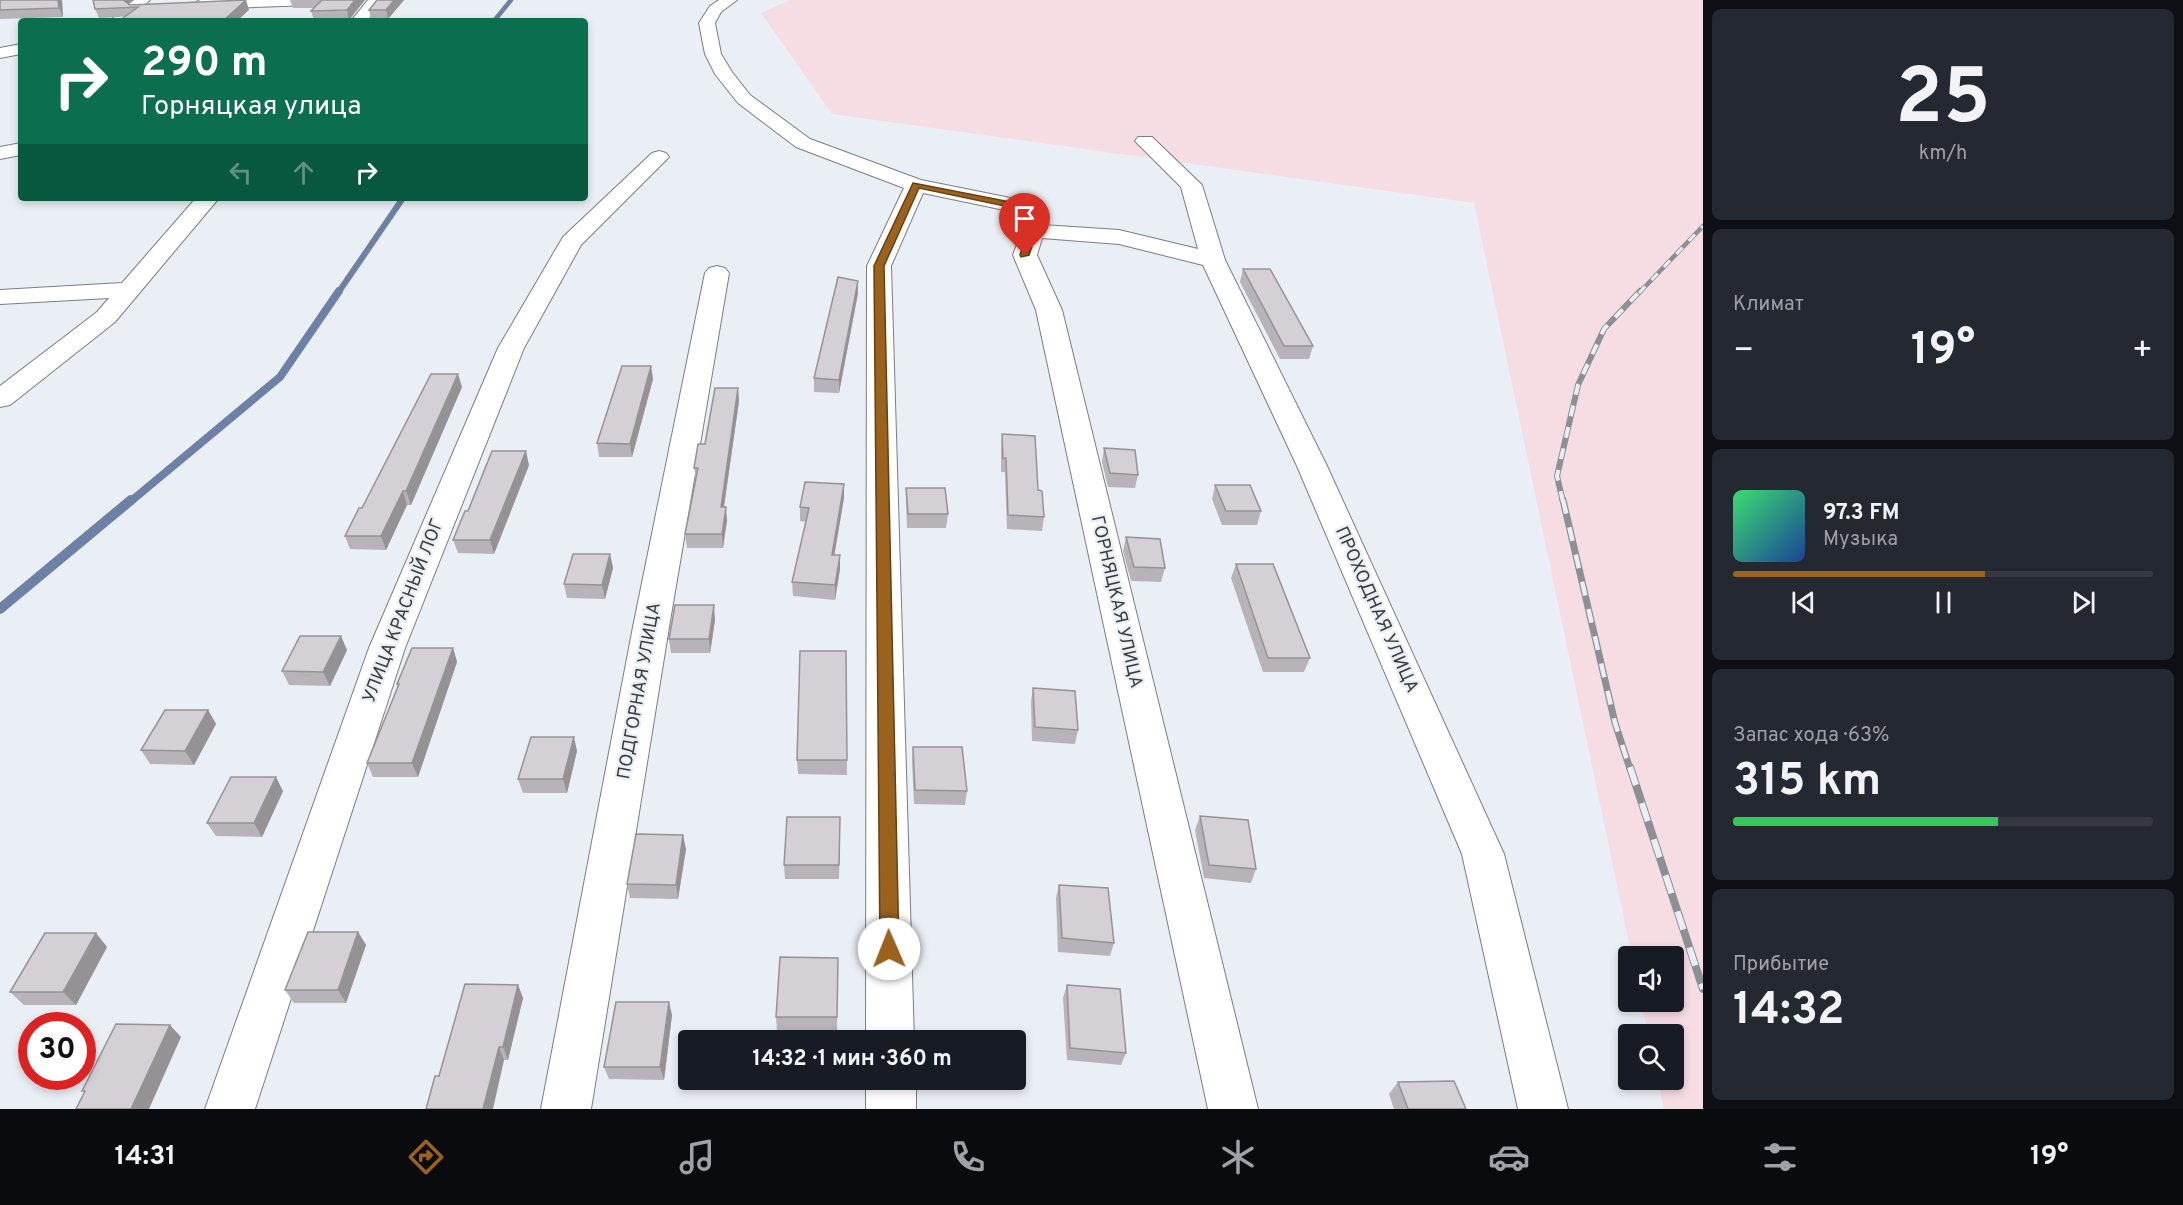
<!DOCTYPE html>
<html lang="ru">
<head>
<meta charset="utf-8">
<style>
  :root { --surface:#171b24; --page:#242831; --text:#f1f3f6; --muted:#9ea1a6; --line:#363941; --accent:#9a621d }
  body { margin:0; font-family:Overpass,sans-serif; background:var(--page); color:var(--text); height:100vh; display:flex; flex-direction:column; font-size:22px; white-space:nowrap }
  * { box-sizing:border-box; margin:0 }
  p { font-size:20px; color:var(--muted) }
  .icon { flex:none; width:33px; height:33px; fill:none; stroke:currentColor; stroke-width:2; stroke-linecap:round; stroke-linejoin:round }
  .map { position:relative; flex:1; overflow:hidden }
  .side { display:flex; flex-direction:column; gap:9px; padding:9px; background:#0d0f14; width:480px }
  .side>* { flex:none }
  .top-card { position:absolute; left:18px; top:18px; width:570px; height:183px; border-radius:6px; box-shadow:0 3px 9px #0003; background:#0b6e4f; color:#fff; overflow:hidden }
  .tools { position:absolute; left:1618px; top:946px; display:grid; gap:12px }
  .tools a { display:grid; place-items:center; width:66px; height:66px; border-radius:6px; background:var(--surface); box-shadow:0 3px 9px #0003; font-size:30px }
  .speed { position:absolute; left:18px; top:1012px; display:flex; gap:12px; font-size:30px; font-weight:700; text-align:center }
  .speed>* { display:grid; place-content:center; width:78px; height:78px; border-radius:50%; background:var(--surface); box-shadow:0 3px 9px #0003; line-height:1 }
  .speed .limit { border:9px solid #d22; background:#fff; color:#111 }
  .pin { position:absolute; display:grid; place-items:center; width:51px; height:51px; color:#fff; margin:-62px -26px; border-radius:50% 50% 50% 0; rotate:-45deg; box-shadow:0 0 6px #0007 }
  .pin .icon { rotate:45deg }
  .me { position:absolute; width:66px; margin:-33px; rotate:359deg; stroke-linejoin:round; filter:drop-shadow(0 0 4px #0008) }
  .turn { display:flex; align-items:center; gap:21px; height:126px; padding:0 24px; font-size:27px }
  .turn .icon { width:78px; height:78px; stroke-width:2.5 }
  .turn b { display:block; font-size:42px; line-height:51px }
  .lanes { display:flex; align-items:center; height:57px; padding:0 24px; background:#0003; justify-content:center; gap:30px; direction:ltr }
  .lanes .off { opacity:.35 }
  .big { font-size:45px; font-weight:700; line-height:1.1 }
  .side .card { flex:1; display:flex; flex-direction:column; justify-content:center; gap:9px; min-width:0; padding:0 21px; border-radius:9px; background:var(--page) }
  .side .dial { align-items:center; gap:0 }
  .dial b { font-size:78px; line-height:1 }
  .song { display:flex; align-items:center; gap:18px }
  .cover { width:72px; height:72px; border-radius:9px; background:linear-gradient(135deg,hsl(140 70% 55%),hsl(220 70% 35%)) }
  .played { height:6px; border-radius:3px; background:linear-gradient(90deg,var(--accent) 60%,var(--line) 60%) }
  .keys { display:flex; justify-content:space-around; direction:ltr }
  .heat { display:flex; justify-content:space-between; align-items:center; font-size:33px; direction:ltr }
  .charge { height:9px; border-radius:4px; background:linear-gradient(90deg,#34c759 63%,var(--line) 0) }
  .trip { position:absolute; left:678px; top:1030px; width:348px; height:60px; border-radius:6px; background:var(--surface); box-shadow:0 3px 9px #0003; font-weight:700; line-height:60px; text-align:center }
  .menu { display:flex; height:96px; justify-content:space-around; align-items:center; background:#090b0e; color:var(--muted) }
  .menu .icon { width:42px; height:42px }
  .menu .active { color:var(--accent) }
  .menu b { font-size:27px; color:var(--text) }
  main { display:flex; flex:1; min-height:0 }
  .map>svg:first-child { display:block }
  .industrial { fill:#f6dde4 }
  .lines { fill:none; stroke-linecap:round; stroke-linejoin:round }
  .stream-far3 { stroke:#6d81a6; stroke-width:4.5 }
  .stream-far2 { stroke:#6d81a6; stroke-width:6 }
  .stream-far1 { stroke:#6d81a6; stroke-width:8 }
  .stream { stroke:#6d81a6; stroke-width:10 }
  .minor-casing { stroke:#7a7e83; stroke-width:2 }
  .minor { fill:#fff; fill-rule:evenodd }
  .rail-far3-casing { stroke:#8c8f93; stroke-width:4.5 }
  .rail-far2-casing { stroke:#8c8f93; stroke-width:6 }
  .rail-far1-casing { stroke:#8c8f93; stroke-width:7 }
  .rail-casing { stroke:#8c8f93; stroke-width:8 }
  .rail-far3 { stroke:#eaeff5; stroke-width:3; stroke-dasharray:9; stroke-linecap:butt }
  .rail-far2 { stroke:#eaeff5; stroke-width:4; stroke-dasharray:11; stroke-linecap:butt }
  .rail-far1 { stroke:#eaeff5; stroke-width:4.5; stroke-dasharray:14; stroke-linecap:butt }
  .rail { stroke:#eaeff5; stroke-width:6; stroke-dasharray:19; stroke-linecap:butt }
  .wall { fill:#b7b3b8 }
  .shaded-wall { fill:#959296 }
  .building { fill:#d5d0d6; stroke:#959296; stroke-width:1.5 }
  .route { fill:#9a621d; stroke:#644013; stroke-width:1.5 }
  .labels { text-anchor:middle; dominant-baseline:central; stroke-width:4.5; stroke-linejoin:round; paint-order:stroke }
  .street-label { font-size:18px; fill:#383a3c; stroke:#eaeff5 }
</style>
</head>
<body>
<main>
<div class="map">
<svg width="1703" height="1109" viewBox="0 0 1703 1109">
  <rect width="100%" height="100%" fill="#eaeff5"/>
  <!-- industrial -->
  <path class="industrial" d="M790,0h913v1109h-39l-6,-29h16v-45h-26l-7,-33h33v-45h-42l-158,-754 -642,-89 -71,-101z"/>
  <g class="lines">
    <!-- stream-far3 -->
    <path class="stream-far3" d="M494,21l17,-21"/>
    <!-- stream-far2 -->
    <path class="stream-far2" d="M338,293l65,-95"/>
    <!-- stream-far1 -->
    <path class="stream-far1" d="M130,502l150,-125 59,-86"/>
    <!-- stream -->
    <path class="stream" d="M0,609l131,-109"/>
    <defs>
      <path id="minor" d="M133,0h17l-23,21h-17z
        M200,0h119l-8,5 -109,4 -8,-5z
        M368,0h16l-17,21h-16z
        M719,0h18l-16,12 -6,11 6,31 11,18 18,23 60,44 111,41 110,22 11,23 77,5 79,19 -17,-62 -46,-46 3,-4h14l50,48 23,75 102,206 177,388 64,255h-50l-56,-255 -165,-388 -94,-201 -84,-21 -77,-6 -5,17 25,55 196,799h-50l-172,-799 -23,-55 9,-24 -8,-19 -91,-19 -32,73 23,775h-48l1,-775 37,-78 -108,-41 -58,-44 -23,-29 -10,-20 -6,-31 11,-17z
        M21,44v10l-21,4v-10z
        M21,143v12l-21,4v-12z
        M659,151l7,2 3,4 -88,88 -57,103 -119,300 -150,461h-50l164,-461 129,-300 65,-111 89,-84z
        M196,198h23l-104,124 -105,83 -10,2v-21l97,-74 12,-14 -109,6v-14l122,-7z
        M717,266l8,2 4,5 -60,354 -78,482h-50l92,-482 72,-354 4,-5z
        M866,1080h50v29h-50z"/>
    </defs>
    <!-- minor casing -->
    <use href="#minor" class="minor-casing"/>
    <!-- minor -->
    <use href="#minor" class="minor"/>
    <defs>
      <path id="rail-far3" d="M1639,293l64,-67"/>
      <path id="rail-far2" d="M1563,502l-6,-26 21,-91 26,-56 36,-38"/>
      <path id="rail-far1" d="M1563,500l52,223 15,46"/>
      <path id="rail" d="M1630,767l73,222"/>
    </defs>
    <!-- rail-far3 casing -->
    <use href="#rail-far3" class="rail-far3-casing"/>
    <!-- rail-far2 casing -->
    <use href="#rail-far2" class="rail-far2-casing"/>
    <!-- rail-far1 casing -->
    <use href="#rail-far1" class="rail-far1-casing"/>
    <!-- rail casing -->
    <use href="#rail" class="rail-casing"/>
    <!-- rail-far3 -->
    <use href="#rail-far3" class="rail-far3"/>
    <!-- rail-far2 -->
    <use href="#rail-far2" class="rail-far2"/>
    <!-- rail-far1 -->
    <use href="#rail-far1" class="rail-far1"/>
    <!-- rail -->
    <use href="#rail" class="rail"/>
  </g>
  <!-- wall -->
  <path class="wall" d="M0,0h62l1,17 -63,2z
    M93,0h41l-5,4 1,1 119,5 -150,8 -4,-9z
    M290,0h75l-16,20h-35l-3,-9 3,-3h-21z
    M404,0l-16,19h-17l-2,-9z
    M1243,269l70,77 -4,13h-29l-40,-77z
    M858,293l-19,100 -25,-1v-14z
    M651,366l2,13 -21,78h-33l-2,-14z
    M462,387l-51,118h-4l-21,45 -36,-1 -5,-13 17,-28z
    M738,388l1,13 -15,106 3,13 -4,28h-36l-2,-14 11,-54 -2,-12 11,-24z
    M1002,434l36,56 6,27 -2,14 -35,-2 -2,-57h-4v-24z
    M1104,448l34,27 -3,13 -27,-1 -6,-25z
    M529,465l-35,89 -36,-1 -5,-13 15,-29z
    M844,484v14l-10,57 6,14 -5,31 -42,-4 -1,-14 14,-60 -6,-1v-14z
    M1215,485l46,26 -4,14h-35l-10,-26z
    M906,488l42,26 -2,14h-39l-1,-26z
    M1126,537l39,31 -4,14 -30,-1 -8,-30z
    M610,554l3,14 -8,31 -38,-1 -3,-14z
    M1236,564l74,94 -6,14h-41l-32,-94z
    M715,620l-5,33h-39l-2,-14z
    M453,648l4,14 -39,115h-45l-6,-14 31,-76 -1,-3z
    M347,650l-17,36 -41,-1 -7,-14z
    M846,651l1,124 -49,-1 -1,-14z
    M1033,688l45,42 -3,14 -43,-3 -1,-39z
    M208,710l8,14 -22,41 -44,-1 -9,-14z
    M913,747l54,44 -2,14 -51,-1 -2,-43z
    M577,751l-10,42h-44l-5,-14z
    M283,791l-21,46 -46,-1 -9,-13z
    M1200,816l56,53 -5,14 -47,-5 -9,-48z
    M840,831l-1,48h-54l-1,-14z
    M686,849l-8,50 -48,-1 -3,-14z
    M1059,885l55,58 -4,13 -52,-4 -2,-54z
    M358,932l8,13 -20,58h-52l-9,-13z
    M107,947l-31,58h-52l-14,-13z
    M838,958l-1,72h-60l-1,-13z
    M518,985l5,13 -15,62h-4l-65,16z
    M1067,985l59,68 -5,12 -54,-5 -4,-62z
    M672,1015l-8,65 -55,-1 -5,-12z
    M1398,1082l68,27h-72l-5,-15z"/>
  <!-- shaded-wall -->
  <path class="shaded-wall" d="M58,0h4l1,17 -4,-9z
    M121,0h13l-10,8z
    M246,0l3,10 -12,11h-14z
    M355,0h10l-16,20 -2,-10z
    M394,0h10l-16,19 -2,-9z
    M858,281v12l-19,100v-13z
    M651,366l2,13 -21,78 -2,-13z
    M458,374l4,13 -51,118 -5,-14z
    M738,388l1,13 -17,119 -1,-13z
    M526,451l3,14 -35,89 -4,-14z
    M844,484v14l-12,71v-14z
    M403,491l4,14 -21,45 -5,-14z
    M726,507l1,13 -4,28 -1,-14z
    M610,554l3,14 -8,31 -3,-14z
    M840,555v14l-5,31v-15z
    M714,605l1,15 -5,33 -1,-14z
    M341,636l6,14 -17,36 -7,-14z
    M453,648l4,14 -39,115 -6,-14z
    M208,710l8,14 -22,41 -9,-14z
    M574,737l3,14 -10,42 -4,-14z
    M276,777l7,14 -21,46 -8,-14z
    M683,835l3,14 -8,50 -2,-14z
    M358,932l8,13 -20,58 -8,-13z
    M96,933l11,14 -31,58 -13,-13z
    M518,985l5,13 -15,62 -5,-13z
    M669,1002l3,13 -8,65 -4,-13z
    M170,1025l11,12 -32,72h-18z
    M499,1047l5,13 -11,49h-10z"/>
  <!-- building -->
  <path class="building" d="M0,0h58l1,8 -59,2z
    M93,0h30l7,5 116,-5 -23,21h-104l19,-14 -43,2z
    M322,0h33l-8,10 -36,1z
    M377,0h17l-8,10h-17z
    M1243,269h27l43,77h-29z
    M838,277l20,4 -19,99 -25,-2z
    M622,366h29l-21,78 -33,-1z
    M431,374h27l-52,117h-3l-22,45h-36l14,-28h3z
    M715,388h23l-17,119h5l-4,27h-37l13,-66h-4l4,-24h7z
    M1002,434l33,2 3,54 4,1 2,26 -36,-2 -2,-57h-3z
    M1104,448l31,2 3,25 -28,-2z
    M492,451h34l-36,89h-37l12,-29h3z
    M805,482l39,2 -12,71h8l-5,30 -43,-3 17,-74 -9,-1z
    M1215,485h35l11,26h-35z
    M906,488h39l3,26h-40z
    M1126,537l34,2 5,29 -31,-1z
    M573,554h37l-8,31 -38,-1z
    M1236,564h37l37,94h-42z
    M675,605h39l-5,34h-40z
    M300,636h41l-18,36 -41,-1z
    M412,648h41l-41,115h-45l32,-79h-2z
    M800,651h46l1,109h-50z
    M1033,688l42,3 3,39 -43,-3z
    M165,710h43l-23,41 -44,-1z
    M531,737h43l-11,42h-45z
    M913,747h49l5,44 -52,-1z
    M231,777h45l-22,46h-47z
    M1200,816l48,4 8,49 -47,-4z
    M787,817h53l-1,48h-55z
    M636,834l47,1 -7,50 -49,-1z
    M1059,885l49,3 6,55 -52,-5z
    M308,932h50l-20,58h-53z
    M45,933h51l-33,59h-53z
    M780,957l58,1 -1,59h-61z
    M465,984l53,1 -15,62h-4l-16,62h-57l9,-33h4z
    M1067,985l53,4 6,64 -56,-5z
    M616,1002h53l-9,65h-56z
    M116,1024l54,1 -39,84h-55l9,-18h-3z
    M1454,1081l12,28h-58l-10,-27z"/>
  <!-- route -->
  <path class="route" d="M913,183l113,22 11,26 -8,24 -8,2 -1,-2 8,-24 -9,-22 -100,-21 -35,78 15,683 -3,6 -7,3 -7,-3 -2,-6 -6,-683z"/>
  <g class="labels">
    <!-- street labels -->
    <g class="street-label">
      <text transform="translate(1116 602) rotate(77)">ГОРНЯЦКАЯ УЛИЦА</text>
      <text transform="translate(1376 610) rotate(66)">ПРОХОДНАЯ УЛИЦА</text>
      <text transform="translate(404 611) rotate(-69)">УЛИЦА КРАСНЫЙ ЛОГ</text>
      <text transform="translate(640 691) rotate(-80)">ПОДГОРНАЯ УЛИЦА</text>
    </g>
  </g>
</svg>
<div class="tools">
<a><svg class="icon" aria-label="sound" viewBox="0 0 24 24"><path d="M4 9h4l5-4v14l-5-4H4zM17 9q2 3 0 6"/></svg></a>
<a><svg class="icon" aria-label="search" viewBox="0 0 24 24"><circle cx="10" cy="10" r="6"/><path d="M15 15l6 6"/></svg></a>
</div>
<div class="speed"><div class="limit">30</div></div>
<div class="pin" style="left:1025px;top:255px;background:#d93025"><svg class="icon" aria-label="arrive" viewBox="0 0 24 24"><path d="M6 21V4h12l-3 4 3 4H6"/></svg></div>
<svg class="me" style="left:889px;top:949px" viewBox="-20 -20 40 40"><circle r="19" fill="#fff"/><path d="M0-13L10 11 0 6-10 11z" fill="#9a621d"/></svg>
<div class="trip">14:32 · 1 мин · 360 m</div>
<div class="top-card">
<div class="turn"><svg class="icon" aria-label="right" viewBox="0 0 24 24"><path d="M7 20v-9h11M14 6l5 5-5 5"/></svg><div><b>290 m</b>Горняцкая улица</div></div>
<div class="lanes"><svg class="icon off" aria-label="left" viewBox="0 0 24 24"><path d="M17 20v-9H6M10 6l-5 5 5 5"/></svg><svg class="icon off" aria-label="ahead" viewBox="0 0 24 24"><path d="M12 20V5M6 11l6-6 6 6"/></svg><svg class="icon" aria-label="right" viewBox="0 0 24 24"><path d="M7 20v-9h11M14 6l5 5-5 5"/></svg></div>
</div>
</div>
<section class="side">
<div class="card dial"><b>25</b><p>km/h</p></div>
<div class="card"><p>Климат</p>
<div class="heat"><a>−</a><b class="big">19°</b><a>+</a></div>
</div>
<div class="card">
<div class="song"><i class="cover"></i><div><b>97.3 FM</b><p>Музыка</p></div></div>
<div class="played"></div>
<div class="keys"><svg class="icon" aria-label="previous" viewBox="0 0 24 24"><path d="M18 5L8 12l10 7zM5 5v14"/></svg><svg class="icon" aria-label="pause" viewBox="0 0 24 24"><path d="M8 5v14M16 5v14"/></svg><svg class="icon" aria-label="next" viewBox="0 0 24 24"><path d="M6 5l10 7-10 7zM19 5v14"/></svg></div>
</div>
<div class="card"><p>Запас хода · 63%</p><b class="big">315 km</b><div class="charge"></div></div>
<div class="card"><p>Прибытие</p><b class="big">14:32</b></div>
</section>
</main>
<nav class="menu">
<b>14:31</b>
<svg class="icon active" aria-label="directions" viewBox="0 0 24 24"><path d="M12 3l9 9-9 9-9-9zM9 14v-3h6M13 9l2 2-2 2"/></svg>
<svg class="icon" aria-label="music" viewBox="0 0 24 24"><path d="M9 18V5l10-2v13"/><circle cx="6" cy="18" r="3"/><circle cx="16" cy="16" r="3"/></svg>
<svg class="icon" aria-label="phone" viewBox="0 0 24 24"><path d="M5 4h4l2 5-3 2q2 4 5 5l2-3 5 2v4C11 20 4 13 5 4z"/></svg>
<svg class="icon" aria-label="climate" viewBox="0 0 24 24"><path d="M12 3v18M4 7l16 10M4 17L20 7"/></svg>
<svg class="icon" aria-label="car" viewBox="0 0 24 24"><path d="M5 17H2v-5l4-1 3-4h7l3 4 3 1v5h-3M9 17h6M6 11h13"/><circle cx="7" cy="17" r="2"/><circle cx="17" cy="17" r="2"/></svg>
<svg class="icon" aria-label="filters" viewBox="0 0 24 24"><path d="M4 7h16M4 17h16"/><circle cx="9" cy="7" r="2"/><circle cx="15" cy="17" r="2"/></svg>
<b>19°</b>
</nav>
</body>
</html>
